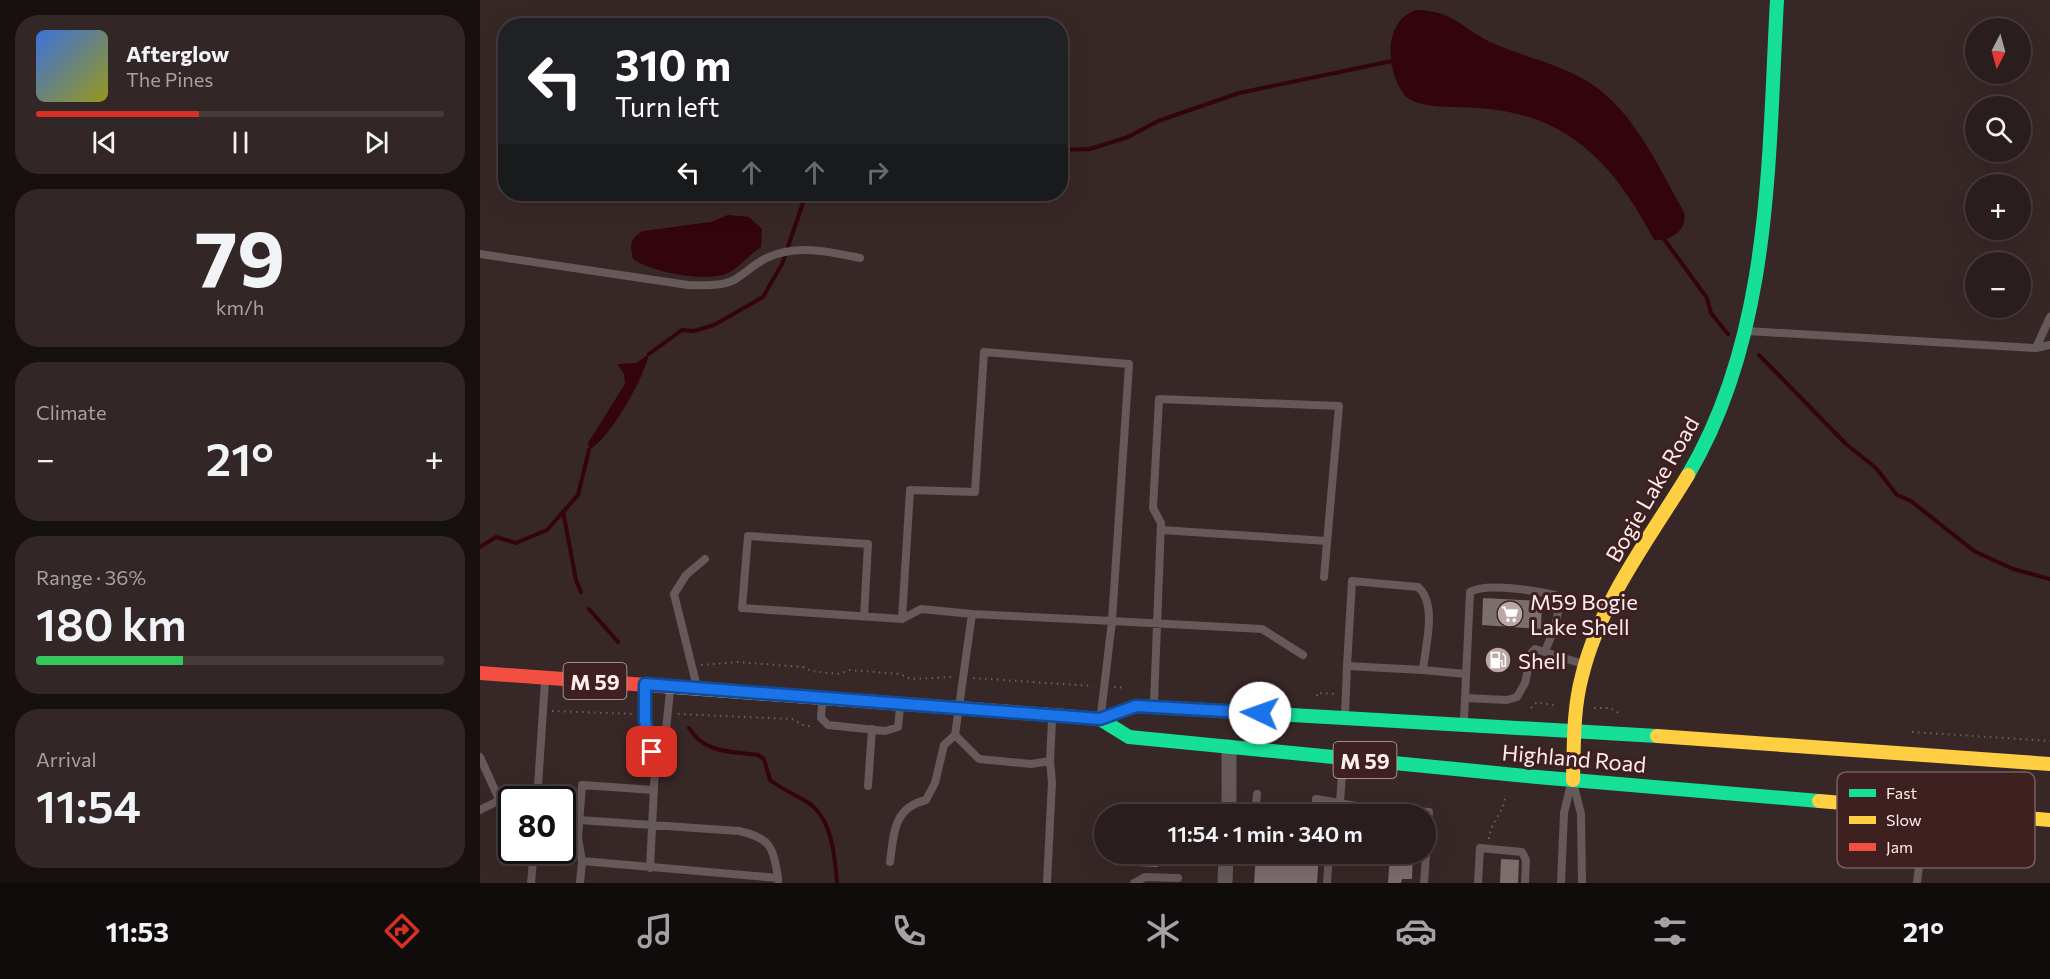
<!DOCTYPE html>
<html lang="en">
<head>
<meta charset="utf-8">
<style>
  :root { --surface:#2a1d1d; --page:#322626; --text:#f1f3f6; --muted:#a5a2a4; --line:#463b3b; --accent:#d93025 }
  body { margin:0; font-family:Commissioner,sans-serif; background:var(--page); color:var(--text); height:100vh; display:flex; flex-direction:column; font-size:22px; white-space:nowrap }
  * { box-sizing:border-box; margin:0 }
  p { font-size:20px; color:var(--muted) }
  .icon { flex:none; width:33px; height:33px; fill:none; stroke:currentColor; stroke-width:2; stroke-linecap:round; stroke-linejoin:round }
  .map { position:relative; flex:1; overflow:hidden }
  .details { display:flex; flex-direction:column; gap:15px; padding:15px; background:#171010; width:480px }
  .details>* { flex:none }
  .guide { position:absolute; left:18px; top:18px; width:570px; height:183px; border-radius:24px; box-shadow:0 6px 24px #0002,0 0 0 2px var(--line); background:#202124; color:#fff; overflow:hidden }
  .needle { width:39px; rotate:186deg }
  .buttons { position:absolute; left:1485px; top:18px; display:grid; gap:12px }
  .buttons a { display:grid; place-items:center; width:66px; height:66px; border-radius:50%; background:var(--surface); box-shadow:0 6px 24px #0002,0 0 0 2px var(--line); font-size:30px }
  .speed { position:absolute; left:18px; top:786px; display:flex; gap:12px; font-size:30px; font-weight:700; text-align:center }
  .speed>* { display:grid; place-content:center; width:78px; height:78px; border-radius:50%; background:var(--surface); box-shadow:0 6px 24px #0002,0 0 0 2px var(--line); line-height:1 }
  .speed .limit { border:3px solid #111; border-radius:9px; background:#fff; color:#111 }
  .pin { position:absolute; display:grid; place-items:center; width:51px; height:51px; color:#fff; margin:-26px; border-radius:12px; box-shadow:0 3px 9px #0006 }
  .me { position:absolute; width:66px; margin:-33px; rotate:273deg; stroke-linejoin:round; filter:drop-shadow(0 0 4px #0008) }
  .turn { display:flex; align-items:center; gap:21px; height:126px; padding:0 18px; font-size:27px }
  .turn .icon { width:78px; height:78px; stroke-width:2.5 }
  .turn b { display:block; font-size:42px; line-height:51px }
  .lanes { display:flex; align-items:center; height:57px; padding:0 18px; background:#0003; justify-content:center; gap:30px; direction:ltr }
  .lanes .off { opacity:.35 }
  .big { font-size:45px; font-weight:600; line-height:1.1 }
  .details .widget { flex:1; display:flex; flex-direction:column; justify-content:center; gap:9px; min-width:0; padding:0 21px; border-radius:24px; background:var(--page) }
  .details .dial { align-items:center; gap:0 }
  .dial b { font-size:78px; line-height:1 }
  .song { display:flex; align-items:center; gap:18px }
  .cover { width:72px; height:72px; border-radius:9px; background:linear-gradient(135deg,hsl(220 70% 55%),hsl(60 70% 35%)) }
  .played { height:6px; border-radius:3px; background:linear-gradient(90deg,var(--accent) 40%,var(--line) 40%) }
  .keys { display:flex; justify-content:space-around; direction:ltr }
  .heat { display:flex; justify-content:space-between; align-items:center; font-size:33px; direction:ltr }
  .charge { height:9px; border-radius:4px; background:linear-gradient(90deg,#34c759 36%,var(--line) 0) }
  .trip { position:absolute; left:614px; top:804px; width:342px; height:60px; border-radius:30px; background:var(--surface); box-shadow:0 6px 24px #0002,0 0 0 2px var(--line); font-weight:600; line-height:60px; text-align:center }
  .menu { display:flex; height:96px; justify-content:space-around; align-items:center; background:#110c0c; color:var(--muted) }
  .menu .icon { width:42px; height:42px }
  .menu .current { color:var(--accent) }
  .menu b { font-size:27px; color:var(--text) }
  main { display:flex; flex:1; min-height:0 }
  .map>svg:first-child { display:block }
  .water { fill:#33040b }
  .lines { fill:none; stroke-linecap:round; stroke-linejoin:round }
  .stream { stroke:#33040b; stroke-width:4 }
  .building { fill:#7d6e6e }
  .path { stroke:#6c6060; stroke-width:2; stroke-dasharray:1.5 4.5; stroke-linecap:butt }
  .lane { stroke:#665959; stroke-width:8 }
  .street { stroke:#665959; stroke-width:15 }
  .fast { stroke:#16e098; stroke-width:14 }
  .slow { stroke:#ffcf43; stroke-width:14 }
  .jam { stroke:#f24e42; stroke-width:14 }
  .route-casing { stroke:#114b97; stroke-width:15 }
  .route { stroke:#1a73e8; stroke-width:10 }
  .labels { text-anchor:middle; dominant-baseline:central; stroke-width:6; stroke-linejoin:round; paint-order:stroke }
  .shield { fill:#3f2021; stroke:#c5b0af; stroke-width:1.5 }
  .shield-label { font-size:21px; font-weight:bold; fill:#feedec }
  .street-label { font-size:22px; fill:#feedec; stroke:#3f2021 }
  .poi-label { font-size:22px; fill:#feedec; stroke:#3f2021; text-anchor:start }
  .key { fill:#3f2021; stroke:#785e5e; stroke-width:1.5 }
  .key-label { font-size:16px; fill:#feedec }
</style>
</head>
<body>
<main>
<section class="details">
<div class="widget">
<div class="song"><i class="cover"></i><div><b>Afterglow</b><p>The Pines</p></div></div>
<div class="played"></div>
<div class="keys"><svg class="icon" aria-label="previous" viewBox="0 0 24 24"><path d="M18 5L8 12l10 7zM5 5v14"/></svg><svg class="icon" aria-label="pause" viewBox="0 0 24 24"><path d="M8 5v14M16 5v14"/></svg><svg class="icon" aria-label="next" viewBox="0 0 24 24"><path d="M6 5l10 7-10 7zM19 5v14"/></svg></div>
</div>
<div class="widget dial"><b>79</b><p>km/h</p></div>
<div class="widget"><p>Climate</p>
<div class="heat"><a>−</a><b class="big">21°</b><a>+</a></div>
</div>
<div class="widget"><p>Range · 36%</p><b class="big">180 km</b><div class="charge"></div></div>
<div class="widget"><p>Arrival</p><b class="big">11:54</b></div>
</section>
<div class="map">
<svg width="1570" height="883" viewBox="0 0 1570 883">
  <rect width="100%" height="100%" fill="#382727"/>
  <!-- water -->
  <path class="water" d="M936,10c38,1 44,17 74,32 29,13 61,20 90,35 52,28 76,86 104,135 4,18 -13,29 -30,28 -40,-76 -86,-127 -177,-132 -21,-2 -55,2 -72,-12 -19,-24 -23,-75 11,-86z
    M248,215l21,2 13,12 -1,18c-11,7 -21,20 -33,26 -21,10 -77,-1 -95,-14 -3,-14 -4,-20 10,-28l68,-9z
    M169,354c-5,24 -39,85 -60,96l-1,-7 37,-59 -1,-10 -7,-10 19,-1z"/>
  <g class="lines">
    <!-- stream -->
    <path class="stream" d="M580,150l30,-1 38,-12 30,-16 81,-28 153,-32
      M1184,239l43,59 4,15 17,21
      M169,354l33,-24 12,1 20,-6 49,-28 19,-33 24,-70
      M1279,355l87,89 30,24 21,27 14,6 63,50 39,18 37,10
      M83,511l13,69 5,12
      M0,547l16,-10 20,6 31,-13 31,-35 11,-45
      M109,609l29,33
      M209,728c16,26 42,23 69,27l6,4 6,21c12,9 24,14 37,22 25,15 28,55 30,81"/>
  </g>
  <!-- building -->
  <path class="building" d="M1003,598l59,3 -1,28 -59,-4z
    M636,854h42v13l-43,-2z
    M776,854h63l-2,29h-63z
    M910,854h23l-1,25h-10l-1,4h-13z
    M1021,859l18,1 -1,23h-18z"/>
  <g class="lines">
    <!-- path -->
    <path class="path" d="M221,665l36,-3 66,5 8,4 28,3 11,-4 50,4 11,5 41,-2
      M493,678l120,8
      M634,687l12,1
      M837,696v-3l19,1
      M1051,708l6,-6 21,4
      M1114,708h16l9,5
      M72,711l84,3
      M198,714l114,5 13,7h9
      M1432,732l138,9
      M1009,839c1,-16 14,-26 16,-41"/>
    <!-- lane -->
    <path class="lane" d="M0,254l208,31c15,0 32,2 46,-5 12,-7 22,-18 35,-23 29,-13 62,-5 91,1
      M1267,331l289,17 14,-3
      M1556,348l14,-31
      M681,530l166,11
      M384,617l4,-73 -120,-8 -6,72 160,11 8,-129 65,2 9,-140 145,12 -17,257 -140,-7 -17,121 -11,10 -9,38 -9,17c-33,8 -32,33 -36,62
      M422,619l19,-10 51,5
      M943,670l43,4
      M216,683l-22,-89 12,-19 19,-16
      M165,689v32l10,45
      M985,698l42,2 10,-3 8,-14 7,-31 3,-3 48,15
      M674,702l7,-179 -8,-15 6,-109 180,7 -15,171
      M342,704l-1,14 7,7 57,6 13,-4 2,-19
      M865,713l2,-47 5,-85 66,6c20,17 7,60 5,83l-76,-4
      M621,714l11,-93 150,8 41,26
      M984,720l6,-128c16,-10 66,-1 85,3 9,17 -4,40 -10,57
      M475,735l24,24 52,5 19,-3
      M0,757l18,40 14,3
      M388,786l4,-57
      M1094,786l7,28 1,69
      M57,800l8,-119
      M0,810l22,-11
      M775,814l2,-20
      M836,814v-15l52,9 61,4 -5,71
      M854,814l6,-12 3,-40
      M99,820l160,11c32,7 34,16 39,47
      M102,861l-4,-23 4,-53 72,5
      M170,868l5,-101 11,-37 4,-39
      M51,883l3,-33
      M100,883l2,-22 196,17v4
      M567,883l5,-101 -2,-21 2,-41
      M654,883l11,-6 33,1
      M847,883l2,-29
      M998,883l2,-35 42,4 4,8 -1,23
      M1081,883l3,-70 7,-29
      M1437,883l8,-69"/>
    <!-- street -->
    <path class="street" d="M749,814v-67
      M745,883l1,-29"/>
    <!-- fast -->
    <path class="fast" d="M1208,475c84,-142 80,-315 89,-475
      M584,716l36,3 36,-13 521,30
      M620,719l29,18 408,40 282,24"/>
    <!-- slow -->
    <path class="slow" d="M181,686l403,30
      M1177,736l393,28
      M1093,780c1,-35 0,-71 9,-104 18,-74 67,-137 106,-201
      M1339,801l231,19"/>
    <!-- jam -->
    <path class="jam" d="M0,673l181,13"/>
  </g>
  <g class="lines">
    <defs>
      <path id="route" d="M172,752l-7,-31v-37l455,35 36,-13 124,7"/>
    </defs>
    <!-- route casing -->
    <use href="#route" class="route-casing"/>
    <!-- route -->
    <use href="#route" class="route"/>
  </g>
  <!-- icons -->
  <defs>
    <symbol id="supermarket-disc" viewBox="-11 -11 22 22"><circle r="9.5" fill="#b9a8a7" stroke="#3f2021"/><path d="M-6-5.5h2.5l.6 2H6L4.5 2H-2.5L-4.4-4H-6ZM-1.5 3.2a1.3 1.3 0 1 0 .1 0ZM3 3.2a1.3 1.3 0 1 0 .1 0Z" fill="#fff"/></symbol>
    <symbol id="fuel-disc" viewBox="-11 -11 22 22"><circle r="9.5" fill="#b9a8a7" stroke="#3f2021"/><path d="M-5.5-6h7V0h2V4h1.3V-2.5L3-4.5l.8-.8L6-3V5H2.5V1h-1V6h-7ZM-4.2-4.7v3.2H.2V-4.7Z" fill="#fff"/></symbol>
  </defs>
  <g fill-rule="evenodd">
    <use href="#supermarket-disc" x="1015" y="599" width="30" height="30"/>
    <use href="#fuel-disc" x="1003" y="645" width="30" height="30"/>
  </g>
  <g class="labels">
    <!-- shield labels -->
    <g class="shield">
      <rect x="83.5" y="663" width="63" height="36" rx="4.5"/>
      <rect x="853.5" y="742" width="63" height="36" rx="4.5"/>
    </g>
    <g class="shield-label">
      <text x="115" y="681">M 59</text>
      <text x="885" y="760">M 59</text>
    </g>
    <!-- street labels -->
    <g class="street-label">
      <text transform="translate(1172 489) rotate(-60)">Bogie Lake Road</text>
      <text transform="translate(1094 758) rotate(5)">Highland Road</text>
    </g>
    <!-- poi labels -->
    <g class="poi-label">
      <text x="1050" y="601">M59 Bogie<tspan x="1050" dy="25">Lake Shell</tspan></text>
      <text x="1038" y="660">Shell</text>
    </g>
  </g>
  <!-- legend -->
  <rect x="1357" y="772" width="198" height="96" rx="9" class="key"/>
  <rect x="1369" y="789" width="27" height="8" fill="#16e098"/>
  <rect x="1369" y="816" width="27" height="8" fill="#ffcf43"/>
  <rect x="1369" y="843" width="27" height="8" fill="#f24e42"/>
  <g class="key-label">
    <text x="1406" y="799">Fast</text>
    <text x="1406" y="826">Slow</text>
    <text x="1406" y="853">Jam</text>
  </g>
</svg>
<div class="buttons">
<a><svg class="needle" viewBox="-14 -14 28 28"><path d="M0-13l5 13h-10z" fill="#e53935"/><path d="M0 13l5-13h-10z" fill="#a5a2a4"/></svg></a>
<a><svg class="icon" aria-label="search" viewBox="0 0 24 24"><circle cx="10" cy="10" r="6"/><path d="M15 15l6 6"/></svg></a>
<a>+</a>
<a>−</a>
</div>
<div class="speed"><div class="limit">80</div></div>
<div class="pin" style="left:172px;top:752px;background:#d93025"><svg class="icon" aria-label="arrive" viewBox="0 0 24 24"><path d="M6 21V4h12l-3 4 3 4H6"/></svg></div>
<svg class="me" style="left:780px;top:713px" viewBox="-20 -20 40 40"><circle r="19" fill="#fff"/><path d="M0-13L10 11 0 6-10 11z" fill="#1a73e8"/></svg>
<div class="trip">11:54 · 1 min · 340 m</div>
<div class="guide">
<div class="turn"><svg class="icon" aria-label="left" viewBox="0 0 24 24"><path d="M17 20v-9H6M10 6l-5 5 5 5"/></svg><div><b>310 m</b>Turn left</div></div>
<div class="lanes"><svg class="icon" aria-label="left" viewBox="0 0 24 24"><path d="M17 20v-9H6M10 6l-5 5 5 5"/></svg><svg class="icon off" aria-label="ahead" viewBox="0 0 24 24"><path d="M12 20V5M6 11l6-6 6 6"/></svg><svg class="icon off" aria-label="ahead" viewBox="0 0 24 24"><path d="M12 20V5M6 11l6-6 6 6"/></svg><svg class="icon off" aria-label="right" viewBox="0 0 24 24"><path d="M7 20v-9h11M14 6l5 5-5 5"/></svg></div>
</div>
</div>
</main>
<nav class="menu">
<b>11:53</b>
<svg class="icon current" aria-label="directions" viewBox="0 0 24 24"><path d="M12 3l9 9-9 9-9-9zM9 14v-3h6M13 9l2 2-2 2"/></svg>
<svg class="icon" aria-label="music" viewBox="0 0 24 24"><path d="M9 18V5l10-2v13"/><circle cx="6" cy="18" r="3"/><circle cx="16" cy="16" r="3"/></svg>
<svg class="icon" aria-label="phone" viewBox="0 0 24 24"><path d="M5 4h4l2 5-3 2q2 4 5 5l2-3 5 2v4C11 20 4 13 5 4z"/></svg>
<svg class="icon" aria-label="climate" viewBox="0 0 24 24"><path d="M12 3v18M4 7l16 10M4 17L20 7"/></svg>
<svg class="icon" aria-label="car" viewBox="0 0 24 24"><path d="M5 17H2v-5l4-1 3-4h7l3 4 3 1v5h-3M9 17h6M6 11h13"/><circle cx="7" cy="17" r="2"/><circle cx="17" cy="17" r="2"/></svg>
<svg class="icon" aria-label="filters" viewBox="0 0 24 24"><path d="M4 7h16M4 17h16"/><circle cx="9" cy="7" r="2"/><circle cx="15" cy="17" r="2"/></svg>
<b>21°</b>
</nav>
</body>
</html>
